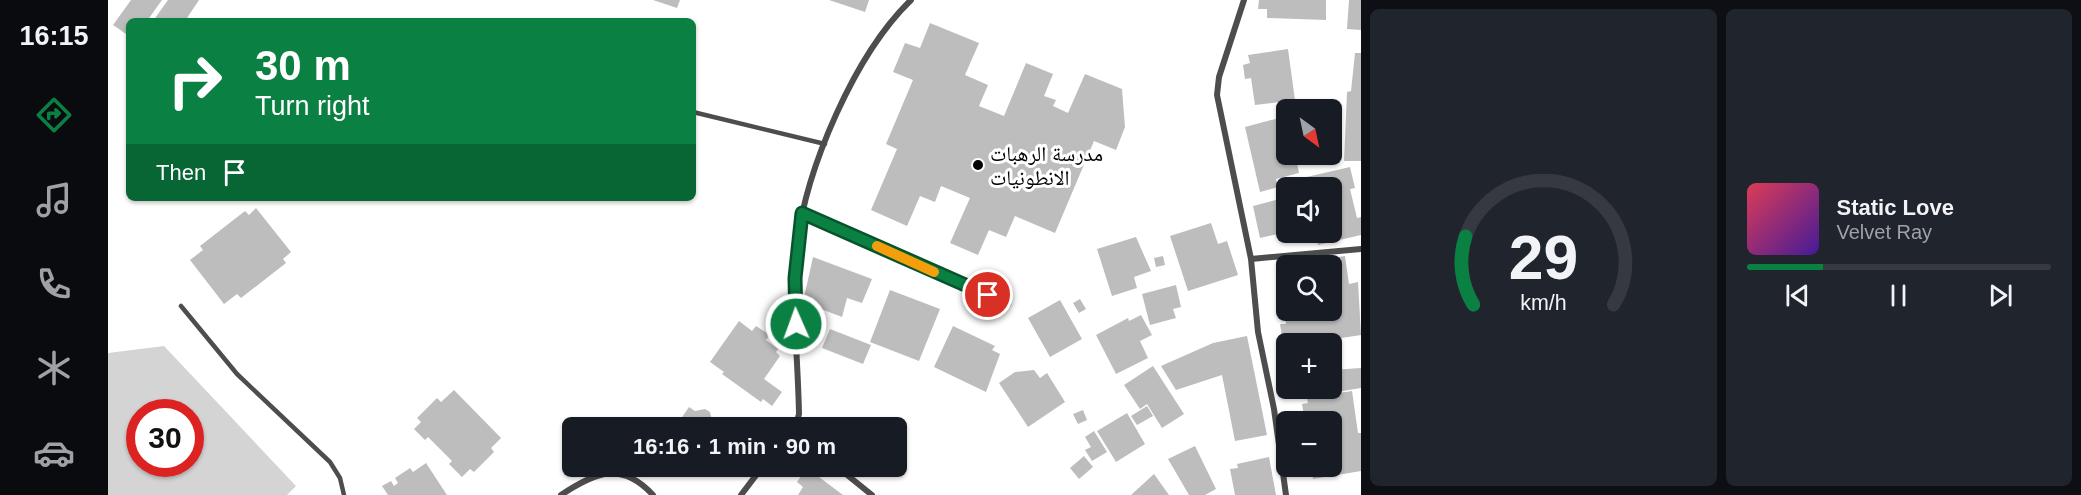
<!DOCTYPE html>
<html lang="en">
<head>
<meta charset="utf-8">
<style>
  :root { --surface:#171b24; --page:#20242c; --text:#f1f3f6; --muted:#9ea1a6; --line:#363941; --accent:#0b8043 }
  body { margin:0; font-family:Arial,"Noto Naskh Arabic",sans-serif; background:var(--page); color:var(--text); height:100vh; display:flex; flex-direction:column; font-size:22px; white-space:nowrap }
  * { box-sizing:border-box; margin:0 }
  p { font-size:20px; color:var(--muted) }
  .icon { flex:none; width:33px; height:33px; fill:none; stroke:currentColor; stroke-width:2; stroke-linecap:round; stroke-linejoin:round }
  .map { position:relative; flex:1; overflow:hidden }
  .drawer { display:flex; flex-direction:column; gap:9px; padding:9px; background:#0d0f14; width:720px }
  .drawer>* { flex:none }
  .guide { position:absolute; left:18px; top:18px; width:570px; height:183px; border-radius:9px; box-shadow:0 2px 4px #0004; background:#0b8043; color:#fff; overflow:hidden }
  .needle { width:39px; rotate:147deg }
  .buttons { position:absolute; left:1168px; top:99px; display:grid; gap:12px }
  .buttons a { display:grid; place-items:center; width:66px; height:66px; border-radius:9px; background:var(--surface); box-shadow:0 2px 4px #0004; font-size:30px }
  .speed { position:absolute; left:18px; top:399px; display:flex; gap:12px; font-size:30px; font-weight:700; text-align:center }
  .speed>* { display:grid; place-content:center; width:78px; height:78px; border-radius:50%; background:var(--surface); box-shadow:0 2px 4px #0004; line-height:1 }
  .speed .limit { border:9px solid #d22; background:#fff; color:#111 }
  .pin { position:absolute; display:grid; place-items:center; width:51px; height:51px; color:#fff; margin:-26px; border:3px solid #fff; border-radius:50%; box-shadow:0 2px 6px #0007 }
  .me { position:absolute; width:66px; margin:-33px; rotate:358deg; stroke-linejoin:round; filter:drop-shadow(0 0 4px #0008) }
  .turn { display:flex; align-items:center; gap:21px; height:126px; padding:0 30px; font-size:27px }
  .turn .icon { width:78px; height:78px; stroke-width:2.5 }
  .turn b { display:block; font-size:42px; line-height:51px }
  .then { display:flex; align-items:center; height:57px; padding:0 30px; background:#0003; gap:12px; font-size:22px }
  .drawer .widget { flex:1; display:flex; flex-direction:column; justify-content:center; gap:9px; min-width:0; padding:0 21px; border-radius:9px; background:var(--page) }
  .drawer .dial { align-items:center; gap:0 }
  .dial svg { height:156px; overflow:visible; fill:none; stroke:var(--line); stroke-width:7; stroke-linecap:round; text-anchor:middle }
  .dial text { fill:var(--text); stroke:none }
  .song { display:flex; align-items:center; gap:18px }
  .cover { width:72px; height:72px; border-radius:9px; background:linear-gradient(135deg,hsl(350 70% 55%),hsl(260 70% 35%)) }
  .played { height:6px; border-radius:3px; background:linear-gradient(90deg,var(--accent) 25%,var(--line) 25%) }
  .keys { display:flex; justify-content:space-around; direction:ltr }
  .drawer .tiles { flex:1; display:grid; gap:9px; grid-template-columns:repeat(2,1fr) }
  .trip { position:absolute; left:454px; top:417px; width:345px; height:60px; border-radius:9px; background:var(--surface); box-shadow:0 2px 4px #0004; font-weight:800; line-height:60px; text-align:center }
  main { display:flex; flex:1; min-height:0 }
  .dock { display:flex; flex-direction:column; width:108px; justify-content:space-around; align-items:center; background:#090b0e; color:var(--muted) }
  .dock .icon { width:42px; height:42px }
  .dock .on { color:var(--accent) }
  .dock b { font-size:27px; color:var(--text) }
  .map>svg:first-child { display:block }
  .green { fill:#d4d4d4; fill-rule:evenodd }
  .building { fill:#bdbdbd }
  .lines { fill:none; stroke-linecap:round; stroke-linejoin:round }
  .service { stroke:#4d4d4d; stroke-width:4.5 }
  .minor { stroke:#4d4d4d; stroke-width:6 }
  .route-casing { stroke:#07532c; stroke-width:15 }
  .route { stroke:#0b8043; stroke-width:10 }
  .slow { stroke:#f59e0b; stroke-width:10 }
  .poi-dot { fill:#000; stroke:#fff; stroke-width:2 }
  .labels { text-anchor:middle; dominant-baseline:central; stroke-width:6; stroke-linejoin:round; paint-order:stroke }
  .poi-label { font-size:21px; fill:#000; stroke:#fff; text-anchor:start }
</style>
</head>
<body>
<main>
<nav class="dock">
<b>16:15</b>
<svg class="icon on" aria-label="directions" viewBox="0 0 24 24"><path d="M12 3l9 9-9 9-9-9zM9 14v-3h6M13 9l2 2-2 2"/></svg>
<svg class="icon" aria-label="music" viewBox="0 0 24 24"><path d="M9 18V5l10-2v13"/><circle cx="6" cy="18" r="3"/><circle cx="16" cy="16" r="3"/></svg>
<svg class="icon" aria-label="phone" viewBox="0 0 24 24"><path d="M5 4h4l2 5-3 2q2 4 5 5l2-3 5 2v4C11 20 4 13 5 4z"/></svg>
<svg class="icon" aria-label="climate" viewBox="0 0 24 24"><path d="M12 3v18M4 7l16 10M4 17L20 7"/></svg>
<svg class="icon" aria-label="car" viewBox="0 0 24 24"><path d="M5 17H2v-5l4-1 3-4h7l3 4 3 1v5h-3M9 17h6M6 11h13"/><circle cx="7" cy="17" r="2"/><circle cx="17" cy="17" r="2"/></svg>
</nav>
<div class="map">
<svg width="1253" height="495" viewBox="0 0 1253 495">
  <rect width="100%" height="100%" fill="#fff"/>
  <!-- green -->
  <path class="green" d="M56,346l132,140 -9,9h-179v-142zM32,412h50v52h-50z"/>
  <!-- building -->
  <path class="building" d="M23,0h31l-15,21h-18v15l-16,-11z
    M60,0h31l-14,21h-32z
    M545,0h27l-3,8z
    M721,0h40l-4,12z
    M1151,0h67v20l-59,-2v-9h-9z
    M1241,0h12v30l-14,-1z
    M822,23l49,20 -14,32 23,10 -9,21 25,10 22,-53 27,11 -9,22 12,4 -3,6 15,7 17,-39 37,15 3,38 -9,23 -22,-9 -39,92 -40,-17 -9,21 -17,-7 -11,25 -28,-12 20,-45 -29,-12 -6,16 -15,-6 -13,30 -36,-16 26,-61 -11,-5 27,-64 -20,-8 12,-29 15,5z
    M1180,49l7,51 -40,5 -4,-27 -6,1 -2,-14 7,-2 -2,-8z
    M1247,53h6v108h-17l3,-69 4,-1z
    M1171,118l4,20 4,-1v17h8l4,19 -23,6 2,8 -18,5 -15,-65z
    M1242,167l5,21 -5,1 7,29 4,-1v18l-43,10 -3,-13h17v-44h-28l-2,-10z
    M1179,197v35l-27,6 -7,-32z
    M148,208l35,44 -8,7 3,4 -45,35 -4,-4 -13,10 -34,-44 13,-10 -3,-4 45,-35 4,4z
    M1103,223l7,21 9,-3 11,34 -50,16 -18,-55z
    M1028,237l15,34 -17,6 3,11 -25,8 -15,-47z
    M1055,256l2,9 -9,2 -2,-9z
    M1237,256l4,28 9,-2 3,53 -26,4v4l-6,1h-42l-1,17 -6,-37h6l-9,-58 10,-1v45h45v-44l-40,-2z
    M705,257l59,22 -10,24 -15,-5 -5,19 -39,-15z
    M1068,285l5,22 -8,2 3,9 -26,7 -8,-31z
    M782,290l50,19 -21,52 -49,-19z
    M972,299l6,10 -7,4 -6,-10z
    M952,300l22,39 -32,18 -22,-39z
    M1033,315l11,20 -12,6 8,17 -32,16 -20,-39 32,-17 1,3z
    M631,321l13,10 4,-5 14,9 -4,5 12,9 -2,3 4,4 -16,23 18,13 -10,14 -9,-7 -2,3 -39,-28 2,-2 -14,-10z
    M845,326l42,20 -3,4 8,4 -14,38 -52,-25z
    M722,329l41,16 -8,19 -41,-16z
    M1139,336l20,99 -32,6 -13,-66 -46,15 -15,-24 52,-23z
    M1045,366l31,48 -22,14 -15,-24 -7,5 -16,-24z
    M1253,368v20l-49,8 -1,-8h21v-18z
    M926,370l6,8 7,-5 18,29 -37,25 -29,-44 16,-11z
    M346,390l47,48 -10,10 3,4 -20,20 -4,-3 -8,8 -13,-13 3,-3 -24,-24 -3,3 -11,-11 7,-7 -4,-4 20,-20 4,4z
    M1244,391l6,42h3v38l-48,8 -2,-13h21v-44h-27l-3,-18 6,-1 -1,-5z
    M1039,406l6,10 -16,9 -6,-9z
    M581,407l6,4 10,-2 5,3 3,12 6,4h-49l5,-7 3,2z
    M975,410l4,10 -9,4 -5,-10z
    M1019,413l18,31 -29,18 -19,-31z
    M986,431l13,21 -15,9 -7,-11 6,-3 -6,-10z
    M1087,446l21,43 -11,6h-16l-21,-36z
    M976,456l9,11 -14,12 -9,-11z
    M1161,457l7,38h-41l-5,-26 8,-1 -1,-4z
    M318,463l21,32h-59l-6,-9 9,-5 3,5 4,-3 -3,-5 15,-10 3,4z
    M557,466h29l-8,7z
    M699,468l36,27h-45l5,-8 -6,-5z
    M1046,474l15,21h-38z"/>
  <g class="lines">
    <!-- service -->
    <path class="service" d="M585,112l132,32
      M694,213l207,91
      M73,306l56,68 93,88 10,16 4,17"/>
    <!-- minor -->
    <path class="minor" d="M1136,0l-25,77 -2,18 34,164 7,73 16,77 12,86
      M1143,259l110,-10
      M687,428l4,-14c-1,-56 -8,-114 -2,-169 9,-77 58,-191 114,-245
      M728,466l36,29
      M453,495c35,-23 61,-34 92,0
      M633,495l22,-29"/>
  </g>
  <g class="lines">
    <defs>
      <path id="route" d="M688,324l-1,-46 7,-65 186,82"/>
    </defs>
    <!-- route casing -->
    <use href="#route" class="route-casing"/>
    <!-- route -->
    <use href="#route" class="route"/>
    <!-- slow -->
    <path class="slow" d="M769,246l57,26"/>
  </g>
  <!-- markers -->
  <circle class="poi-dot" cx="870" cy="165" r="6"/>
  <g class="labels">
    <!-- poi labels -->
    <g class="poi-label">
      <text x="882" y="153">مدرسة الرهبات<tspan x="882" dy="24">الانطونيات</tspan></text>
    </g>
  </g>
</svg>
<div class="buttons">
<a><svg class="needle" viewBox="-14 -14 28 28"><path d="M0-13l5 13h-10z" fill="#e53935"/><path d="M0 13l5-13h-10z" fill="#9ea1a6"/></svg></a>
<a><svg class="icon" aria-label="sound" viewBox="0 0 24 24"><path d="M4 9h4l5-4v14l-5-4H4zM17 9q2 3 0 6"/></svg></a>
<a><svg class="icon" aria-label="search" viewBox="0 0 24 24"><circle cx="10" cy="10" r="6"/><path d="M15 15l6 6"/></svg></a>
<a>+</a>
<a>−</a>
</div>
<div class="speed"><div class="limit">30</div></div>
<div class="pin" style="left:880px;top:295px;background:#d93025"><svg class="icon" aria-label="arrive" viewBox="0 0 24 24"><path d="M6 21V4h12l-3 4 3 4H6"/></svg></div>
<svg class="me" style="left:688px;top:324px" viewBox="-20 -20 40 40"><circle r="17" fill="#0b8043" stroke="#fff" stroke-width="3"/><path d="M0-11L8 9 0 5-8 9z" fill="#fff"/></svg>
<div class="trip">16:16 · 1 min · 90 m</div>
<div class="guide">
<div class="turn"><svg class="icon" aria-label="right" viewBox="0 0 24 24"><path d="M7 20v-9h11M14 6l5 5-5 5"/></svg><div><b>30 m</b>Turn right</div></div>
<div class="then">Then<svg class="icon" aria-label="arrive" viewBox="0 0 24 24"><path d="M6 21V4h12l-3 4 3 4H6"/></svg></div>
</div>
</div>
<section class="drawer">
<div class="tiles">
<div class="widget dial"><svg viewBox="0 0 100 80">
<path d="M14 69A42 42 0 1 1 86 69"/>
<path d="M14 69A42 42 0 0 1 10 34" stroke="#0b8043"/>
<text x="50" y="56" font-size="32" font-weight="700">29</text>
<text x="50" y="72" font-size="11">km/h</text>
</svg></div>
<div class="widget">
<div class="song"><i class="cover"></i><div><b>Static Love</b><p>Velvet Ray</p></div></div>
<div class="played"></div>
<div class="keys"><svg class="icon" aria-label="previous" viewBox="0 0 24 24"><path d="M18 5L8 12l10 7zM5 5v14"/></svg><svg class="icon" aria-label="pause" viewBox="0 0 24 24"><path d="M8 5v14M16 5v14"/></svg><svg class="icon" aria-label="next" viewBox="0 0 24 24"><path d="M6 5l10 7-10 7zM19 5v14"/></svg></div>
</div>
</div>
</section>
</main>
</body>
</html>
